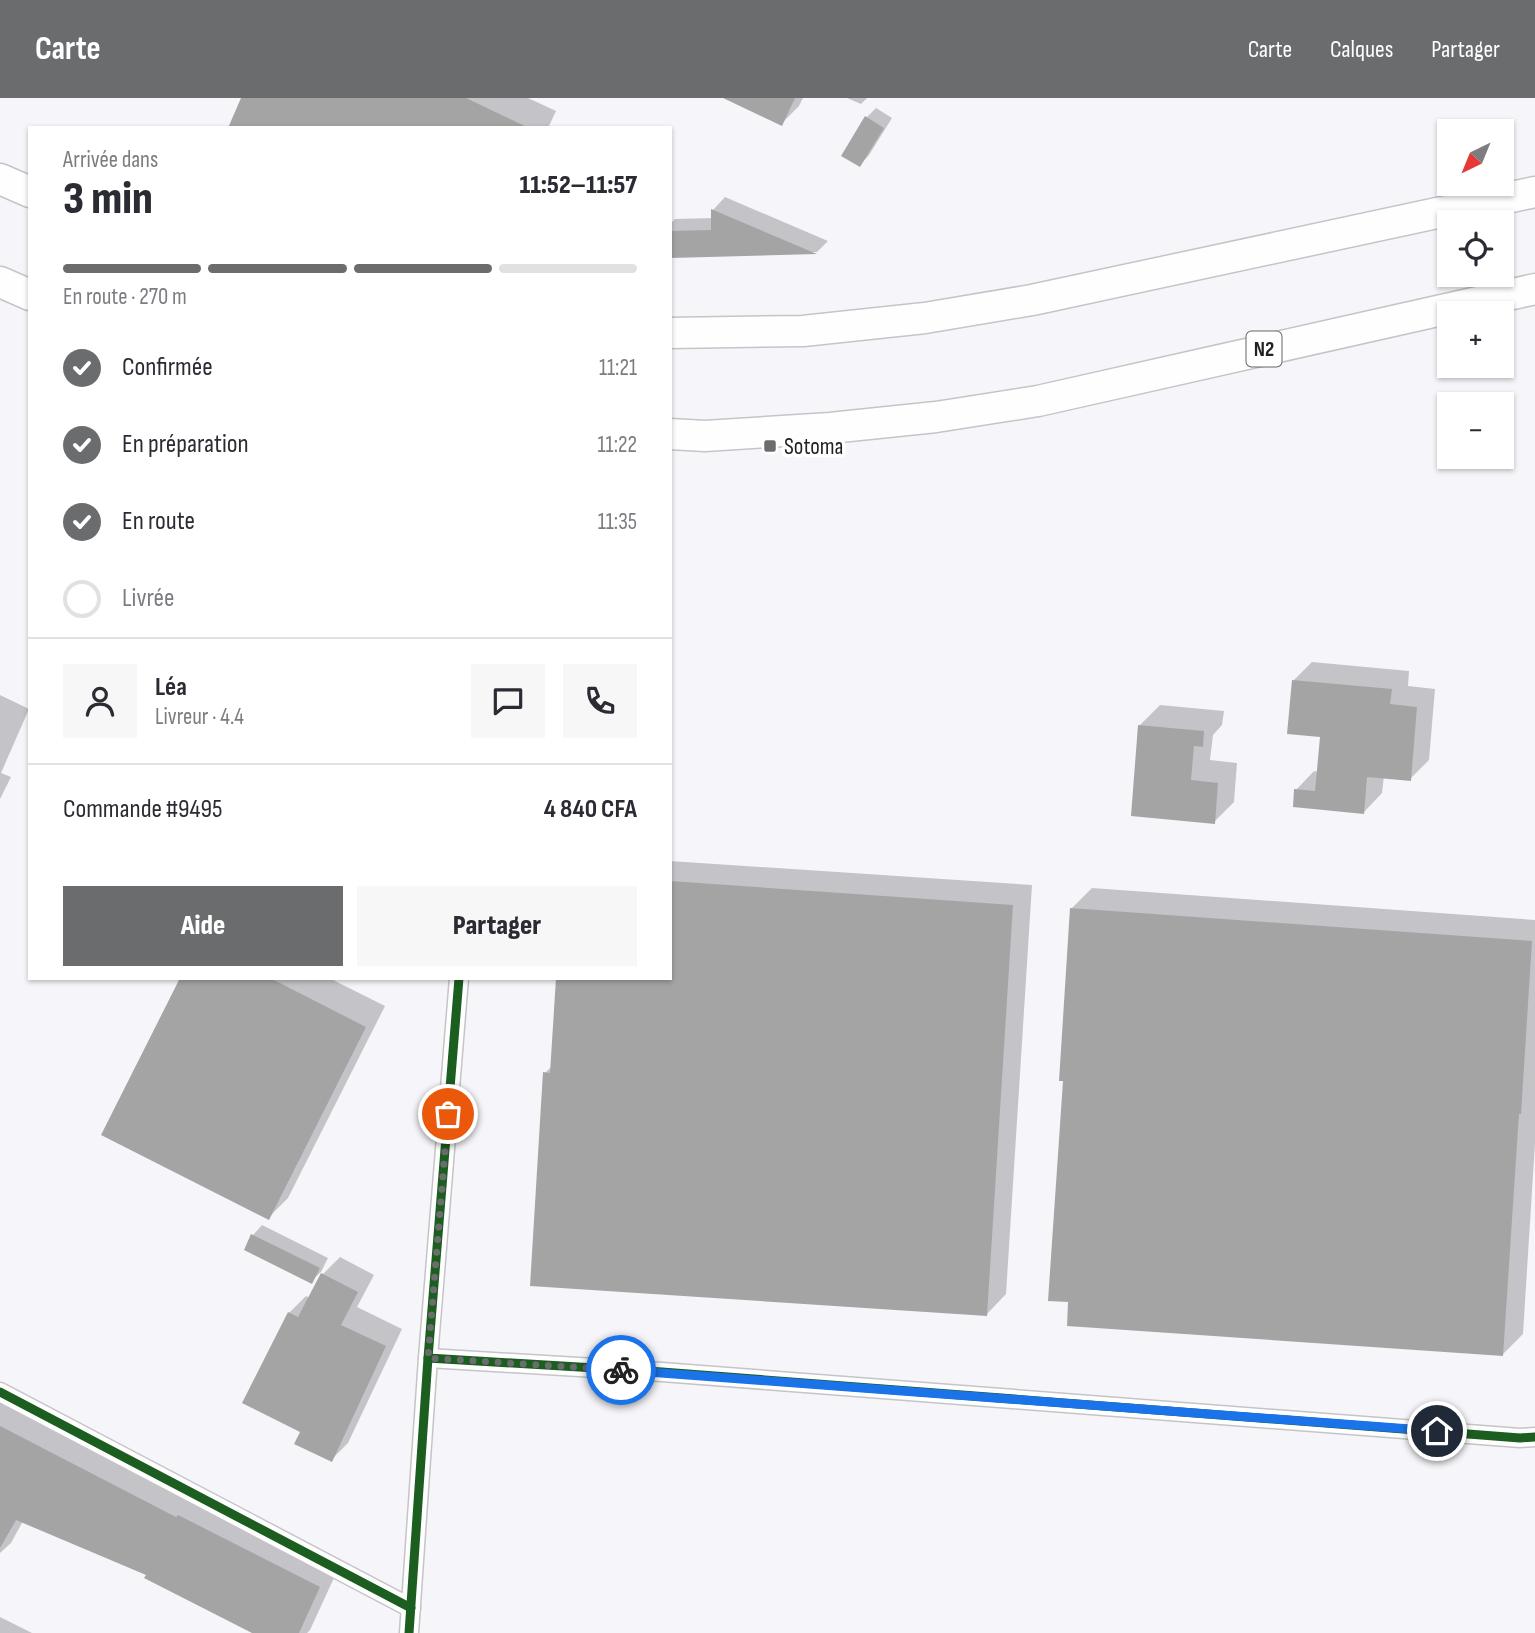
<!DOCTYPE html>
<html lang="fr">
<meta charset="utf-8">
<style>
:root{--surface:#fff;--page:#f7f7f7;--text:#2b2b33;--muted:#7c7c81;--line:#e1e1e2;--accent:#6b6c6e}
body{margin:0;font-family:"Sofia Sans Condensed",sans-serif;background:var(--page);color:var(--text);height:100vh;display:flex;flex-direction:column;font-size:26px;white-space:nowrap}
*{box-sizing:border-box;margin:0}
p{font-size:23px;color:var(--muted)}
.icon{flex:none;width:38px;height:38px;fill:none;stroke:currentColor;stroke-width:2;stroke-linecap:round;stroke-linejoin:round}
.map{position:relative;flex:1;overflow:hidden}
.drawer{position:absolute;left:28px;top:28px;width:644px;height:854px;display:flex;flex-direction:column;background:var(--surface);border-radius:0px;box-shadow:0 2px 5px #0004}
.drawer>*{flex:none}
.needle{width:46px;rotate:223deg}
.tools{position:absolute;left:1437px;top:21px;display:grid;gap:14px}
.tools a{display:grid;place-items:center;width:77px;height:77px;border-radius:0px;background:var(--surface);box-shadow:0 2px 5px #0004;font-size:35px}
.pin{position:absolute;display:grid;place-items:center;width:60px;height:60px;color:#fff;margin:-30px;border:4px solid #fff;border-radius:50%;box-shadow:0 2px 7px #0007}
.courier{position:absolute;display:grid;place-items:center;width:70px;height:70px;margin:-35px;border:5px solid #1a73e8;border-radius:50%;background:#fff;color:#222;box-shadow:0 2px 9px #0007}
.overview em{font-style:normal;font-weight:800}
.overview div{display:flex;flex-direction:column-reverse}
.overview{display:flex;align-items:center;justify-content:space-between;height:119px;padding:0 35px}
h1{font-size:46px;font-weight:800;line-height:52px}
.bar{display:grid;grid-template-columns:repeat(4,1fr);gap:10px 7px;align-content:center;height:84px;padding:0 35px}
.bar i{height:9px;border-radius:5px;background:var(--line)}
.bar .selected{background:var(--accent)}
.bar p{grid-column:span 4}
.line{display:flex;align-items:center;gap:18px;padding:0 35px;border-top:2px solid var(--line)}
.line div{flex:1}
.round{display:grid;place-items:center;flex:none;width:74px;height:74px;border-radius:0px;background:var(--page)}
ol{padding:0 35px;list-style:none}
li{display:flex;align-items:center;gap:21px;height:77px}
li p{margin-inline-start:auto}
li .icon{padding:7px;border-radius:50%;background:var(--accent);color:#fff;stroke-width:4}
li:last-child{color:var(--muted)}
li i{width:38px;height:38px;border:4px solid var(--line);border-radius:50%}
.button{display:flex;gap:14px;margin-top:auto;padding:14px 35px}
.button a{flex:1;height:80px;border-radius:0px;background:var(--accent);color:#fff;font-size:28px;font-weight:800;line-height:80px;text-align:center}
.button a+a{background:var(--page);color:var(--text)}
header{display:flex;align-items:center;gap:42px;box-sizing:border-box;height:98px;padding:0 35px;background:var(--accent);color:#fff}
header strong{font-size:33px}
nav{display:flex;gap:38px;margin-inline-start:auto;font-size:24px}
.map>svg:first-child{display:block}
.shadow{fill:#0003}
.building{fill:#a5a4a5}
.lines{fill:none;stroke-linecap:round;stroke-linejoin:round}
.minor-casing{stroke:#c5c5c8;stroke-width:21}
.trunk-casing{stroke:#c5c5c8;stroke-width:33}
.minor{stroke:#fefefe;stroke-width:18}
.trunk{stroke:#fefefe;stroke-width:30}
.cycleway-casing{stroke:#fff;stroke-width:13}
.cycleway{stroke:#1b5e20;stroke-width:9}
.done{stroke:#6b6c6e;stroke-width:7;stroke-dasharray:0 12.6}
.route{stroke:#1a73e8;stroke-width:9}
.poi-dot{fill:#6b6c6e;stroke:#fff;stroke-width:2.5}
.labels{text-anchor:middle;stroke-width:7;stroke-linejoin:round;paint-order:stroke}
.shield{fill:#fff;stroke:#636465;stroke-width:2}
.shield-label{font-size:21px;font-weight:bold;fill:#202123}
.poi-label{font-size:23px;fill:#202123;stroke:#fff;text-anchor:start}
</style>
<header>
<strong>Carte</strong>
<nav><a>Carte</a><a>Calques</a><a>Partager</a></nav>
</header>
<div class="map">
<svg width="1535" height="1535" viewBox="0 0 1535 1535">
<rect width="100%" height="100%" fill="#f6f6fa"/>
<g class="shadow">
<polygon points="243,0 528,0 556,13 548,30 230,30"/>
<polygon points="727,0 803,0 799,8 781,26"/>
<polygon points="847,0 867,0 861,6"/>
<polygon points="876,10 892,20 869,57 860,67 866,20"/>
<polygon points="725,99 828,143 817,154 670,158 670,126 675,121 713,120 713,112"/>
<polygon points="1312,564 1409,573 1408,588 1435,591 1429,662 1410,681 1384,678 1382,695 1364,714 1296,692 1314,673 1318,674 1321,637 1293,583"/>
<polygon points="0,597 29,611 1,675 11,679 0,701"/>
<polygon points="1160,607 1224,613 1222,627 1213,637 1210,662 1237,665 1234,704 1214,724 1140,627"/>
<polygon points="670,763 1032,787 1006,1196 986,1217 545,975 552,968 670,880"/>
<polygon points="1092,790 1535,822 1535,1045 1523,1236 1503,1256 1072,810"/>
<polygon points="182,880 329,880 385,908 288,1100 268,1120"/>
<polygon points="262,1127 328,1160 321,1174 311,1183 253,1137"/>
<polygon points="340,1159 374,1177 357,1209 402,1231 348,1345 331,1362 302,1333 289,1215 306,1198 310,1200 323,1176"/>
<polygon points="0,1297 339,1469 310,1532 307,1535 256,1535 148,1476 23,1423 11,1445 0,1455"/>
<polygon points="0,1519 32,1535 0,1535"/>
</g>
<g class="building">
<polygon points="241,0 466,0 529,30 228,30"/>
<polygon points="723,0 795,0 782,28"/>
<polygon points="865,18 884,30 860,69 841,58"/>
<polygon points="711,111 817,156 670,160 670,133 711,132"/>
<polygon points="1292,582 1392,591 1390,606 1417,609 1411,683 1367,679 1364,716 1293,709 1294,691 1315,693 1320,639 1287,636"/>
<polygon points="1138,627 1204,633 1203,649 1194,648 1191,682 1218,685 1215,726 1131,718"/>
<polygon points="670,783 1013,807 987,1218 530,1188 543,974 550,975 556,880 670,880"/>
<polygon points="1070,810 1532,843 1521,1016 1519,1016 1503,1258 1067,1228 1068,1204 1048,1203 1063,983 1059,983"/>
<polygon points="180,880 270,880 366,929 269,1122 101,1037"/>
<polygon points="251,1136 320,1170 312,1186 244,1152"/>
<polygon points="321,1175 358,1194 341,1227 386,1248 332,1364 294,1346 300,1334 242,1305 288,1214 298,1219"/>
<polygon points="0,1328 176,1419 178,1417 320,1489 299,1535 252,1535 144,1480 146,1477 16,1422 0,1450"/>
</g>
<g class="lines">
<defs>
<g id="minor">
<polyline points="428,1260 662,1274 1520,1340 1535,1339"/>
<polyline points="0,1294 411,1510"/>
<polyline points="409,1535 428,1260 459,880"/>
</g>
<g id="trunk">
<polyline points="0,81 30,94"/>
<polyline points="0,184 30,197"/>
<polyline points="670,235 803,233 925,220 1032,202 1535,94"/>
<polyline points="670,336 705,338 830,330 936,319 1038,303 1535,191"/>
</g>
</defs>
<use href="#minor" class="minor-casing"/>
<use href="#trunk" class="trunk-casing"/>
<use href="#minor" class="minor"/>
<use href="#trunk" class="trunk"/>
<defs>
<g id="cycleway">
<polyline points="428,1260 662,1274 1520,1340 1535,1339"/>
<polyline points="0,1294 411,1510"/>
<polyline points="409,1535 428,1260 459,880"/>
</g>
</defs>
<use href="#cycleway" class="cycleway-casing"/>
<use href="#cycleway" class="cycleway"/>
</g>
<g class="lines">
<polyline class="done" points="448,1016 428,1260 621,1272"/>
<polyline class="route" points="621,1272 1437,1333"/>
</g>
<rect class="poi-dot" x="763" y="341" width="14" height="14" rx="3.5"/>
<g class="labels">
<rect class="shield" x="1246.5" y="233.5" width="35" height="35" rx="5"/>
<g class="shield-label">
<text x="1264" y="258">N2</text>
</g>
<g class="poi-label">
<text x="784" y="356">Sotoma</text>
</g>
</g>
</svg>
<div class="tools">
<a><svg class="needle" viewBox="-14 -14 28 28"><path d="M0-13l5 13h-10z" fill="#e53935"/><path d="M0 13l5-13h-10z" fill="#7c7c81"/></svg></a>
<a><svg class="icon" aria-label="locate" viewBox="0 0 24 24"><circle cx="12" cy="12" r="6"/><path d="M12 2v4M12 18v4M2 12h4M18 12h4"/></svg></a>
<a>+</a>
<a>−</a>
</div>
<div class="pin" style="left:448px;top:1016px;background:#ea580c"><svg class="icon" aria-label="bag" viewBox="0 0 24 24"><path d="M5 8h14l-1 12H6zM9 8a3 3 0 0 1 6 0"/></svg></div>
<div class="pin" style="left:1437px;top:1333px;background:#1f2937"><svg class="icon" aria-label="home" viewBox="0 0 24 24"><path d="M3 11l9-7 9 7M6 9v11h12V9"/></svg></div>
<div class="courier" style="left:621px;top:1272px"><svg class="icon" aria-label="bike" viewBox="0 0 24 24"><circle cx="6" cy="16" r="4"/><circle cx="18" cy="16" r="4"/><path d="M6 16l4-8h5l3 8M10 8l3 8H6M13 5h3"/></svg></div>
<section class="drawer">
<div class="overview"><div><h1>3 min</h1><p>Arrivée dans</p></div><em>11:52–11:57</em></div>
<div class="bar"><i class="selected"></i><i class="selected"></i><i class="selected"></i><i></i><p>En route · 270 m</p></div>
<ol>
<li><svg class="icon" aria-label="check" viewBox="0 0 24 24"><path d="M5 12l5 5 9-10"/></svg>Confirmée<p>11:21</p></li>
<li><svg class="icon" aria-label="check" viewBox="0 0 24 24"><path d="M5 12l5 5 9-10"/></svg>En préparation<p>11:22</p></li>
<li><svg class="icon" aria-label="check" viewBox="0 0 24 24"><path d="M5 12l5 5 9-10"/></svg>En route<p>11:35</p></li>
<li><i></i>Livrée</li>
</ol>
<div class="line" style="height:126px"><a class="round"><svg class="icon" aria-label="person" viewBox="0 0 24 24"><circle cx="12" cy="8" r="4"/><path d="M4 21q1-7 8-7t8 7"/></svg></a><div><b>Léa</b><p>Livreur · 4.4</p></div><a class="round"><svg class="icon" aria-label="chat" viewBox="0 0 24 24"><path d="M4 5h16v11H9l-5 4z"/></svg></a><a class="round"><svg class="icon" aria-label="phone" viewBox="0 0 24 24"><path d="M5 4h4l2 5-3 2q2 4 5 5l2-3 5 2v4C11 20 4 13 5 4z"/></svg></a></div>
<div class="line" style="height:91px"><div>Commande #9495</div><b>4 840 CFA</b></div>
<div class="button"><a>Aide</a><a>Partager</a></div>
</section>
</div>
